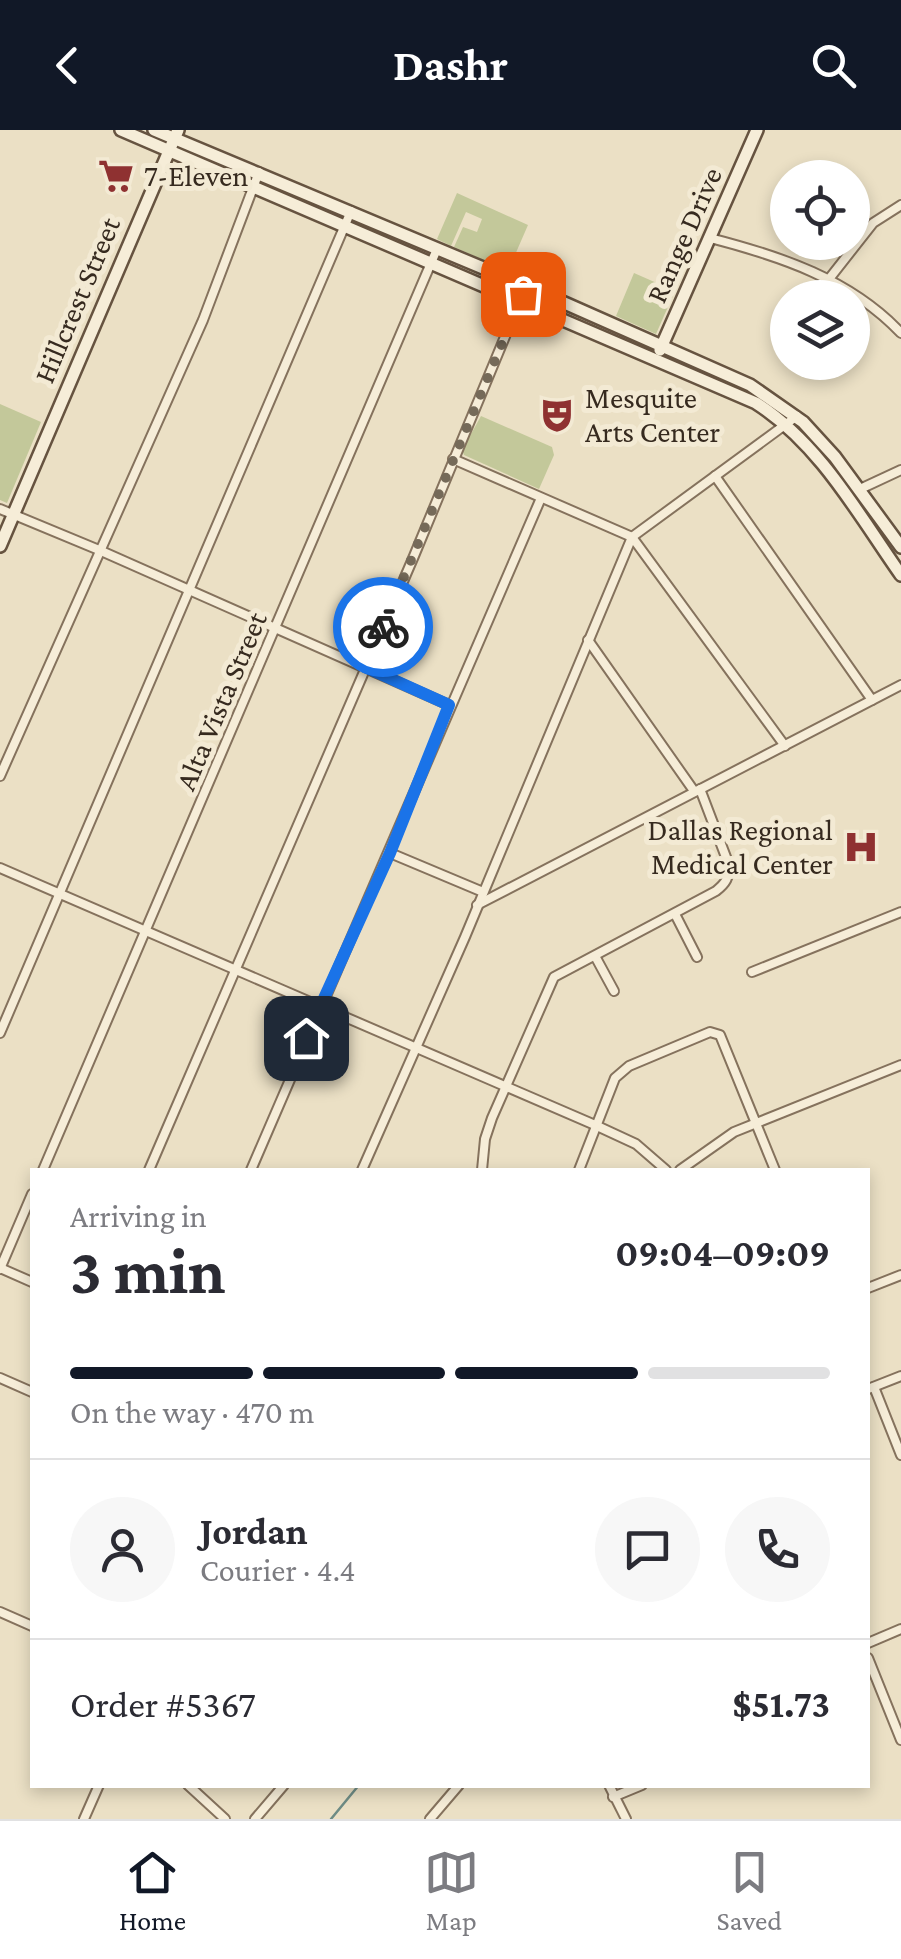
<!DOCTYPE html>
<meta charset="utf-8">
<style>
:root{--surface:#fff;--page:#f7f7f7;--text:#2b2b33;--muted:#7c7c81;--line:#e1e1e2;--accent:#111827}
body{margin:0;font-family:"Crimson Pro",serif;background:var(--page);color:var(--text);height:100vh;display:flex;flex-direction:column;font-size:38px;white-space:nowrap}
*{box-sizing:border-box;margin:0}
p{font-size:32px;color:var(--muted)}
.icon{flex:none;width:55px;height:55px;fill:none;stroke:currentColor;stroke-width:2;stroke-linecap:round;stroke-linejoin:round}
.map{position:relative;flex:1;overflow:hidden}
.sheet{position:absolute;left:30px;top:1038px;width:840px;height:620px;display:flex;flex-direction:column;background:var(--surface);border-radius:0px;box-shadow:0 5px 15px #0003}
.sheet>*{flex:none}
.fabs{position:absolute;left:770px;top:30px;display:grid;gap:20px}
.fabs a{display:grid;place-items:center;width:100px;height:100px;border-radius:50%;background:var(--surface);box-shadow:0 5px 15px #0003;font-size:50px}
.pin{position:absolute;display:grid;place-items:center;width:85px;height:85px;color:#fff;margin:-42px;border-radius:20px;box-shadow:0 5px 15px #0006}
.courier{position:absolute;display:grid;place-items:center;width:100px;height:100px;margin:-50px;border:8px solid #1a73e8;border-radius:50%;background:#fff;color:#222;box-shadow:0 2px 12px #0007}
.head em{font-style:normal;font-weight:700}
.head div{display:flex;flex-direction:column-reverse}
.head{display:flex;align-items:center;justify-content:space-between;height:170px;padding:0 40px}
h1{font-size:65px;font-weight:700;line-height:75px}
.bar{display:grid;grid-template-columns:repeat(4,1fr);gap:15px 10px;align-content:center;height:120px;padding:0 40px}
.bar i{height:12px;border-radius:8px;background:var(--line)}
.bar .active{background:var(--accent)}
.bar p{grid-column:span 4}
.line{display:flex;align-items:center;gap:25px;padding:0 40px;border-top:2px solid var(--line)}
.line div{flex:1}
.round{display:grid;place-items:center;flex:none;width:105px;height:105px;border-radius:52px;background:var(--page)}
header{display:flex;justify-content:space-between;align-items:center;height:130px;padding:0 40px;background:var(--accent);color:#fff;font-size:45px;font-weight:700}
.menu{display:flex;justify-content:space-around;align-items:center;height:140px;border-top:2px solid var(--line);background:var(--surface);font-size:28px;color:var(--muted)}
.menu a{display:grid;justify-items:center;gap:5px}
.menu .active{color:var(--accent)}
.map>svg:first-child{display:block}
.green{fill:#c3c89a}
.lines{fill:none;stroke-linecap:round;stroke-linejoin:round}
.stream{stroke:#6e8c85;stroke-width:2.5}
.street-casing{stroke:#85725d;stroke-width:12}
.secondary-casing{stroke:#665340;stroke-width:16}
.street{stroke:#f6edd8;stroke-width:8}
.secondary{stroke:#f6edd8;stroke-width:11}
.done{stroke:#756a59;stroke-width:10;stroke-dasharray:0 18}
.route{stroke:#1a73e8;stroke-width:12}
.labels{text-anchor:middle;stroke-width:10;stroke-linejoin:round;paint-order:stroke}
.poi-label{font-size:30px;fill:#362a1f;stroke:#f3ead4;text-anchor:start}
.street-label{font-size:30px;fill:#362a1f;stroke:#f3ead4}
</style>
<header><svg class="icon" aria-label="back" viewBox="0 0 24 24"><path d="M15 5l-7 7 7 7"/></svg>Dashr<svg class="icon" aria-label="search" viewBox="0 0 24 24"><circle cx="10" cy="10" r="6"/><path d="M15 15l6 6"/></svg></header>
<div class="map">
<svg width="901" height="1689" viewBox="0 0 901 1689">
<rect width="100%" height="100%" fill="#ebe0c5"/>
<g class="green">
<polygon points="457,63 528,95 508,141 454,117 463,97 477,102 482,89 466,82 451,116 437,109"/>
<polygon points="634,143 675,161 656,204 616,186"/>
<polygon points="0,274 41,292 7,373 0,370"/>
<polygon points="481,286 552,317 554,325 539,359 464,325 462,320"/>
</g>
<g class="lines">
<polyline class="stream" points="331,1689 359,1655"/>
<defs>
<g id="street">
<path d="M710,108c70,18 140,41 191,95"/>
<polyline points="829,149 873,93 901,75"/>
<polyline points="453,329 632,407 785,616"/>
<polyline points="715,346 872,570"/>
<polyline points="858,360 901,340"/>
<polyline points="0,379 99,420 449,575"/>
<polyline points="588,510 694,661"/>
<polyline points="0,646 203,190 259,42"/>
<polyline points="390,723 483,762"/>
<polyline points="0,738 595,995 636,1014 666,1040"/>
<polyline points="477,775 901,555"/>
<polyline points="675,784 697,827"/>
<polyline points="595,826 614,861"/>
<polyline points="752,842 901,782"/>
<polyline points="0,903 351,81"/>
<polyline points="43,1040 437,119"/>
<polyline points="149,1040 414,426 526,156"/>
<polyline points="251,1040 541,368"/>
<polyline points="362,1040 465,807 632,407 797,286"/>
<path d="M482,1040l3,-31 7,-21 62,-141 162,-86c10,-8 13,-13 13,-26l-29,-76"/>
<polyline points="579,1040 615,948 629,936 710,902 720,905 775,1040"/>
<polyline points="680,1040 734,1002 901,935"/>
<polyline points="0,1138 32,1152"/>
<polyline points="0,1139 32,1064"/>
<polyline points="868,1158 901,1145"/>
<polyline points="0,1248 32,1262"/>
<polyline points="874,1257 901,1325"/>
<polyline points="868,1259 901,1246"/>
<polyline points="0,1482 32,1496"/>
<polyline points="868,1513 901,1499"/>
<polyline points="868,1528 901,1610"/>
<polyline points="188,1655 225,1689"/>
<polyline points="609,1655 626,1689"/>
<polyline points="613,1667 642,1655"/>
<polyline points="84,1689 99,1655"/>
<polyline points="255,1689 284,1655"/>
<polyline points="430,1689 459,1655"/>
</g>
<g id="secondary">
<path d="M121,0l635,273c64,41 102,111 145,172"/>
<polyline points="154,0 526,156 750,255 803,292 835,327 901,417"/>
<polyline points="660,220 757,0"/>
<polyline points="0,416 178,0"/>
</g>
</defs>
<use href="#street" class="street-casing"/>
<use href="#secondary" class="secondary-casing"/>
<use href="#street" class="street"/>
<use href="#secondary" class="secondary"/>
</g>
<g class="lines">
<polyline class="done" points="383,497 523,164"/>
<polyline class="route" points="306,908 390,723 449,575 365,537 383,497"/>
</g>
<defs>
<symbol id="supermarket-bare" viewBox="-9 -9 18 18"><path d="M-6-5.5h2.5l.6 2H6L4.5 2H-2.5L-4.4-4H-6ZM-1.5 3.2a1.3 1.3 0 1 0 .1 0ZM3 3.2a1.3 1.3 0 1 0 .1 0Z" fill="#8f3131" stroke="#f3ead4" stroke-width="2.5" paint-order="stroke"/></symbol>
<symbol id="theatre-bare" viewBox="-9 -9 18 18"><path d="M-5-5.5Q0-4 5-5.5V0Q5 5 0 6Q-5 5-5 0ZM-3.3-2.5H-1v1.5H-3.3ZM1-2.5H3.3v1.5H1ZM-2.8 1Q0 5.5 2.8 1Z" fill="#8f3131" stroke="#f3ead4" stroke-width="2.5" paint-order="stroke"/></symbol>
<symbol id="hospital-bare" viewBox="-9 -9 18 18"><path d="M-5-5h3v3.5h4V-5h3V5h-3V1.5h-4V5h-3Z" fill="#8f3131" stroke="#f3ead4" stroke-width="2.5" paint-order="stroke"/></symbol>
</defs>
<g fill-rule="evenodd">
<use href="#supermarket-bare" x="91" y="21" width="50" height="50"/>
<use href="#theatre-bare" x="532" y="260" width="50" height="50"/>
<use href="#hospital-bare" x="836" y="692" width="50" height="50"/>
</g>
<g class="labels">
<g class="poi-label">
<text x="144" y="56">7-Eleven</text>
<text x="585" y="278">Mesquite<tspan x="585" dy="34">Arts Center</tspan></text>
<text x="833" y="710" text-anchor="end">Dallas Regional<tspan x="833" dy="34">Medical Center</tspan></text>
</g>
<g class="street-label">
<text transform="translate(684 105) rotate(-66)" y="10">Range Drive</text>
<text transform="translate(77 170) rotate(-67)" y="10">Hillcrest Street</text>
<text transform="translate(221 571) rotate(-67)" y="10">Alta Vista Street</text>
</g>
</g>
</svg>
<div class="fabs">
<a><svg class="icon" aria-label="locate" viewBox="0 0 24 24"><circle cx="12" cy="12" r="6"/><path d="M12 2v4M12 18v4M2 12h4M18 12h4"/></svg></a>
<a><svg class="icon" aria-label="layers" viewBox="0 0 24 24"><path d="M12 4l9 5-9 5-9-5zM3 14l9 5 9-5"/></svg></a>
</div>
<div class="pin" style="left:523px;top:164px;background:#ea580c"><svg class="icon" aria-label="bag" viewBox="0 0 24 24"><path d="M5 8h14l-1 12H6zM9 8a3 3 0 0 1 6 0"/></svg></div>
<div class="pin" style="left:306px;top:908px;background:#1f2937"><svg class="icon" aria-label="home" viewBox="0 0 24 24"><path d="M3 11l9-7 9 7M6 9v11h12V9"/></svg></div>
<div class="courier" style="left:383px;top:497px"><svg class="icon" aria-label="bike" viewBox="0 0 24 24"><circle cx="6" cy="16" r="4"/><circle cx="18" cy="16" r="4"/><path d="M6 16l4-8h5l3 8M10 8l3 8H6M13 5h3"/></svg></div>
<section class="sheet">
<div class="head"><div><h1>3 min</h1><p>Arriving in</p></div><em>09:04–09:09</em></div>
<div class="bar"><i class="active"></i><i class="active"></i><i class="active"></i><i></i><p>On the way · 470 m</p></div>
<div class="line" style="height:180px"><a class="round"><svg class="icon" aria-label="person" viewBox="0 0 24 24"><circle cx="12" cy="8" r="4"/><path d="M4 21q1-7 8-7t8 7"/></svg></a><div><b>Jordan</b><p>Courier · 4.4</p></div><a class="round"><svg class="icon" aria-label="chat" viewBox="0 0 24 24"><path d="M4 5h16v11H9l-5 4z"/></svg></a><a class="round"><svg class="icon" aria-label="phone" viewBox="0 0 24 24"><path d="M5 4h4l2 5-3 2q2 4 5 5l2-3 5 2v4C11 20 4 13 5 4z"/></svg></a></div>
<div class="line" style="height:130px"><div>Order #5367</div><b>$51.73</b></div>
</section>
</div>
<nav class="menu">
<a class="active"><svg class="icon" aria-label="home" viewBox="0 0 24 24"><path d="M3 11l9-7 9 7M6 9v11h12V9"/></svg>Home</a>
<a><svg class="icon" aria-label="map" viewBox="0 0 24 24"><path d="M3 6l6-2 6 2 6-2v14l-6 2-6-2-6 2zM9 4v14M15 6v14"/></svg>Map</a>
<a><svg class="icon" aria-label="saved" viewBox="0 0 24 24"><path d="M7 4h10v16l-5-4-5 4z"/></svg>Saved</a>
</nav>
